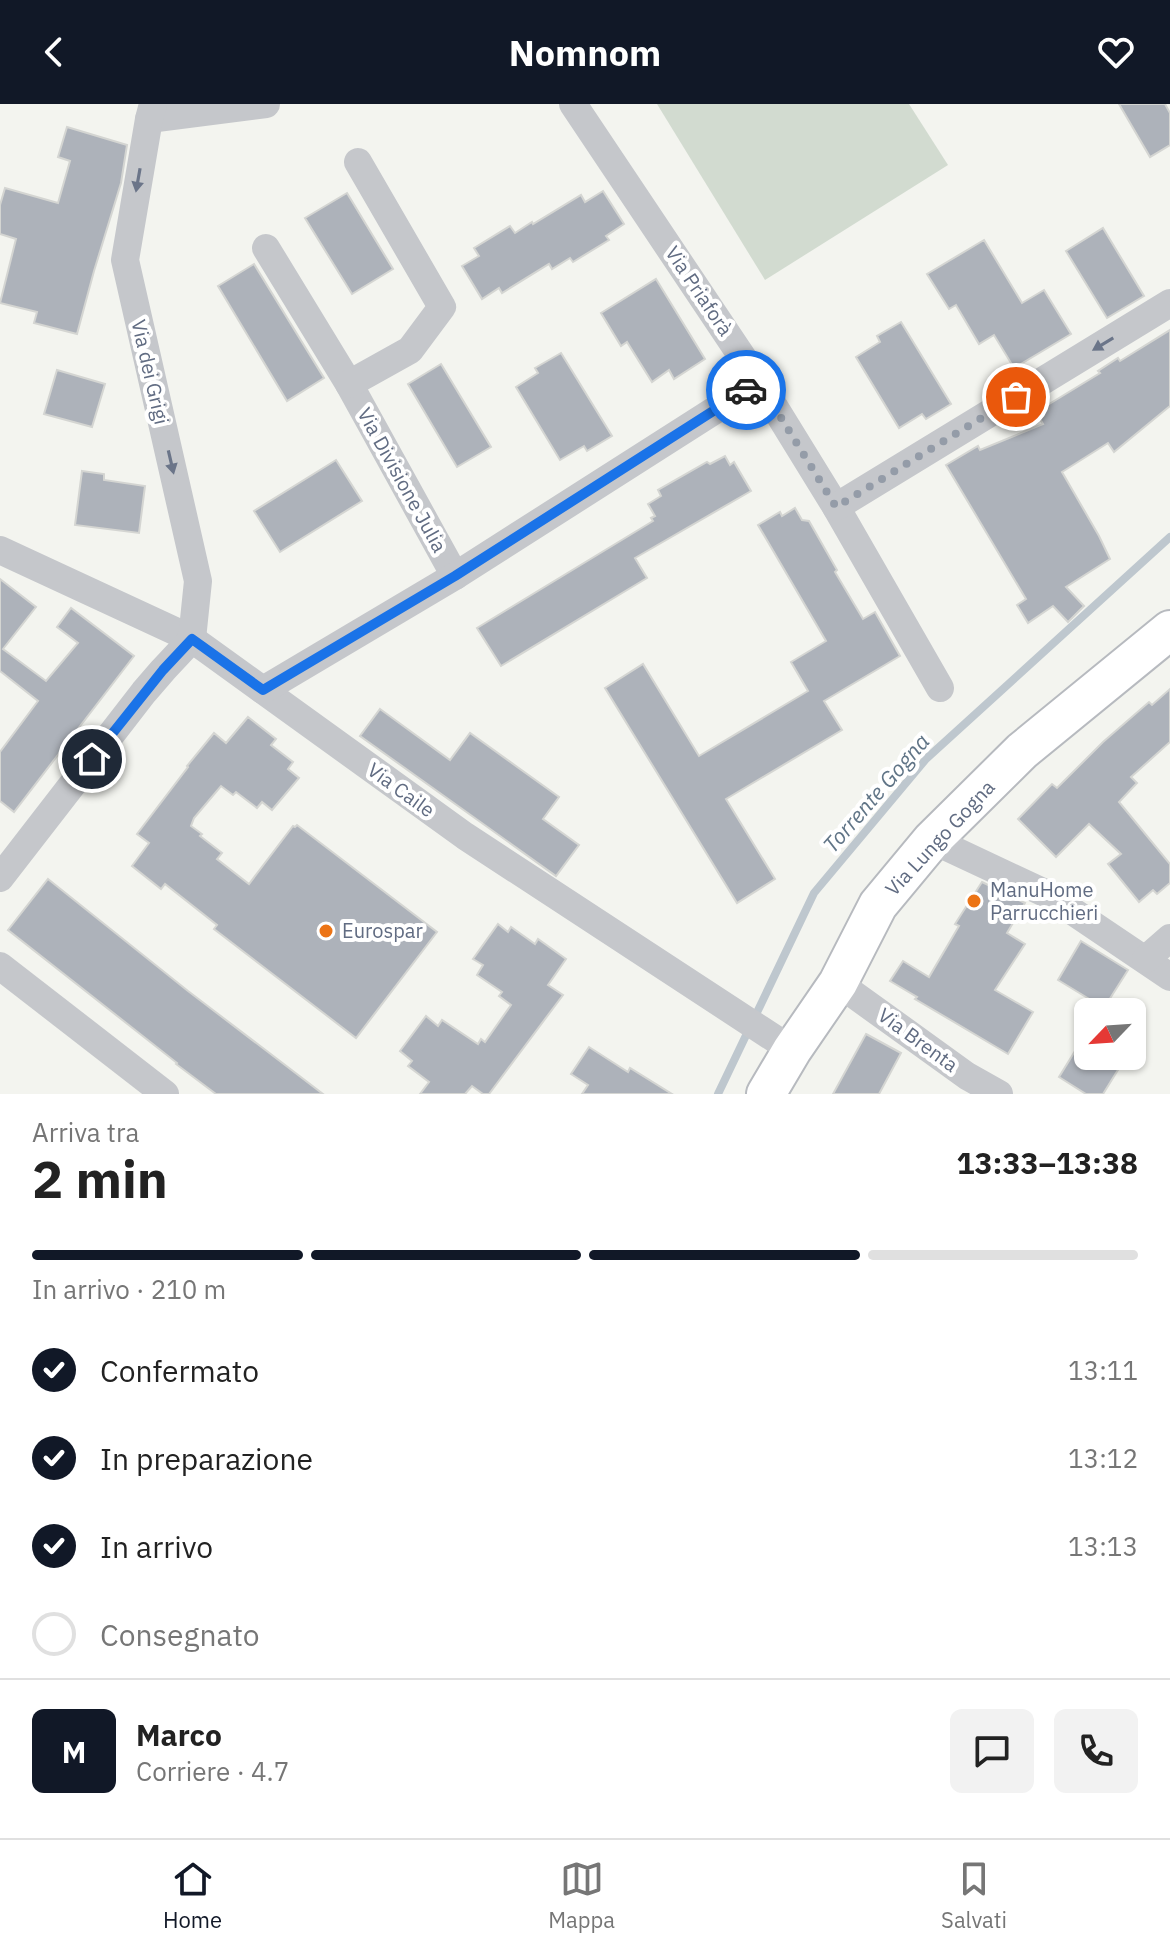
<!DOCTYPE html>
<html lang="it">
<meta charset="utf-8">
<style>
:root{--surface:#fff;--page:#f2f2f2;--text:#222;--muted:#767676;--line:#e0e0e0;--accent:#111827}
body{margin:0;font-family:"IBM Plex Sans",sans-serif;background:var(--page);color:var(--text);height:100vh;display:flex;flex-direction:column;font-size:30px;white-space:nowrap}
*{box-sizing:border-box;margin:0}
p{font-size:26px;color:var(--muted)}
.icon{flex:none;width:44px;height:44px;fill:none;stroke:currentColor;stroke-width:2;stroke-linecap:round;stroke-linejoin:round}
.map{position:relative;height:990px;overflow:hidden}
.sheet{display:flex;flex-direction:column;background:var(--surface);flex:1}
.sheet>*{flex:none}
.needle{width:52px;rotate:245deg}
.tools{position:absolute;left:1074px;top:894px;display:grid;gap:16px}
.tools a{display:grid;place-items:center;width:72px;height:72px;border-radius:12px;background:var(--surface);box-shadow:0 2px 6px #0004;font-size:40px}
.pin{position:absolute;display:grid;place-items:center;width:68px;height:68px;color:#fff;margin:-34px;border:4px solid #fff;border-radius:50%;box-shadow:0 2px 8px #0007}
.courier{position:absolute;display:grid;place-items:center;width:80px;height:80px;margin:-40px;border:6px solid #1a73e8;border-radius:50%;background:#fff;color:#222;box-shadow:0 2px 10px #0007}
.head em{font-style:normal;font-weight:700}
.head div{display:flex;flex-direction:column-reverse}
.head{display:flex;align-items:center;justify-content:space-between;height:136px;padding:0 32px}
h1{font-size:52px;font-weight:700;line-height:60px}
.bar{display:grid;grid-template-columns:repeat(4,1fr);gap:12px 8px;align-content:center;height:96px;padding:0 32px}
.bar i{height:10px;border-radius:6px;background:var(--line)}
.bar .selected{background:var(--accent)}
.bar p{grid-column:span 4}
.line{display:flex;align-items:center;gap:20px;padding:0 32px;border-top:2px solid var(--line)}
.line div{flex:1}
.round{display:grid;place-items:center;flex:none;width:84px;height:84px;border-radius:12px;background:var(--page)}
ol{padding:0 32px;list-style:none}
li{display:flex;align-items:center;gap:24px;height:88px}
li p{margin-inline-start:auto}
li .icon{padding:8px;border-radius:50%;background:var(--accent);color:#fff;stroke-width:4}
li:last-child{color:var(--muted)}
li i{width:44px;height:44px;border:4px solid var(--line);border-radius:50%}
header{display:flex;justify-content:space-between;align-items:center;height:104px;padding:0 32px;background:var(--accent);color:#fff;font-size:36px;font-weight:700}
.menu{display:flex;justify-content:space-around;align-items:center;height:112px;border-top:2px solid var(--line);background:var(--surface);font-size:22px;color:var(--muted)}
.menu a{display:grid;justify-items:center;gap:4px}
.menu .selected{color:var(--accent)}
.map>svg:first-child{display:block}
.green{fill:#d2dbd0}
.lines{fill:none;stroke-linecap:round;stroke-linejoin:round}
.stream{stroke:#bec7ce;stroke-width:8}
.building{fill:#adb2ba;stroke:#d4d5d2;stroke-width:2}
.secondary-casing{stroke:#b7babf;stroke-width:42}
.street{stroke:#c5c7cb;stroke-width:28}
.secondary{stroke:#fff;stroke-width:38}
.oneway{fill:#6b7589}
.done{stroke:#949ca8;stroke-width:8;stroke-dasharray:0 14.4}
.route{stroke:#1a73e8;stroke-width:10}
.poi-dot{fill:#ec7416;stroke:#fff;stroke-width:3}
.labels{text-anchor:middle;stroke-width:8;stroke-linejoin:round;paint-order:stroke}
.street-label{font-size:20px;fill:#616c82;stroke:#fff}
.poi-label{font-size:20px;fill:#616c82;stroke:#fff;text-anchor:start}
.water-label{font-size:22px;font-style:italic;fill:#617587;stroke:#fff}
</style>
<header><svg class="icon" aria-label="back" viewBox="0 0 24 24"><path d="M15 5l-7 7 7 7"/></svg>Nomnom<svg class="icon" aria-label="heart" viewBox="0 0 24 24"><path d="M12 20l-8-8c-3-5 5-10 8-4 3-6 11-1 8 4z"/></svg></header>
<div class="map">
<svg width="1170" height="990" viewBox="0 0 1170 990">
<rect width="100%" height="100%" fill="#f3f4ef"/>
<polygon class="green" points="657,0 909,0 948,61 765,176"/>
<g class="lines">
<polyline class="stream" points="718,990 814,789 926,655 1170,433"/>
</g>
<g class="building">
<polygon points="1119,0 1165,0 1170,9 1170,41 1150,53"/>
<polygon points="67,23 127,41 121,79 94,167 77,230 34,219 37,208 0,199 16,135 0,130 0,101 5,84 58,99 70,57 58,53"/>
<polygon points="603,87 624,120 606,132 609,136 573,158 570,154 552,165 549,160 502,189 499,184 482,195 462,162 479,152 474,144 510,122 515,129 532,118 533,120 581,91 585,98"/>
<polygon points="347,89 393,165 352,190 305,114"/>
<polygon points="1103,124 1144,192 1107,214 1066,147"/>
<polygon points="984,136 1022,199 1044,186 1071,230 1014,264 994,231 979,240 956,201 949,205 927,170"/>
<polygon points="254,160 324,274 287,297 218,182"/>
<polygon points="656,175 705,255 674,275 669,266 652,278 627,238 621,242 601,209"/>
<polygon points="901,218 951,300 926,315 922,310 899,324 856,253 880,238 877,232"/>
<polygon points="1170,226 1170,302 1114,348 1108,339 1062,368 1099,432 1110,455 1066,483 1084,502 1068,518 1053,502 1028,519 1017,501 1026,495 946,361 978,342 980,346 1043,320 1036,308 1100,269 1098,267 1118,254 1120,257"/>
<polygon points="561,249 612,332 587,347 584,342 560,356 516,283 538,269 535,264"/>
<polygon points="441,260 491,343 457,363 408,280"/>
<polygon points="57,266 105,280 92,323 44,310"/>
<polygon points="725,352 730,361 734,358 751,387 635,454 647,474 501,562 477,524 653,417 651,414 655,412 648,400 661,392 658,386 707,358 710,360"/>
<polygon points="336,356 362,397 280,448 254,407"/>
<polygon points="82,367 104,370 104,376 145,382 139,429 75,421"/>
<polygon points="795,404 802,416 809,417 837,466 835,468 863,515 875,508 900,552 824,597 842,626 726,695 775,775 737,799 605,584 643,560 699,652 808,587 791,558 826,537 758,421 780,408 782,412"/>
<polygon points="0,475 36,503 3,545 46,577 78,539 57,523 71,504 134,552 14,708 0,697 0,648 38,597 0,567"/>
<polygon points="1170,585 1170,638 1131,673 1137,679 1119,698 1170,760 1170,779 1157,790 1153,786 1139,798 1108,760 1121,750 1089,720 1056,753 1018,715 1052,680 1057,684 1103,638 1149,598 1152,601"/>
<polygon points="380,605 450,656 470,629 559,693 543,715 579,741 556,772 360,632"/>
<polygon points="248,613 276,635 271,641 293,658 288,665 299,674 272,706 262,698 257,704 236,688 233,691 221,682 194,714 191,722 202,730 200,732 222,749 217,755 249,780 293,722 295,723 297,721 437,828 356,934 214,825 217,821 165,780 161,785 132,762 149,739 137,730 188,663 187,662 214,629 226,639"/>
<polygon points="48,775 188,887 323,990 216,990 176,960 177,959 8,826"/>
<polygon points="982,778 1025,799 1007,829 1025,840 995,886 1033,908 1008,950 915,895 917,893 890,877 903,857 929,873 959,822 955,820"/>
<polygon points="498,820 508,828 511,823 535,840 538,835 566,855 548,881 563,891 489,990 483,990 472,982 465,990 420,990 429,978 408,962 412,957 400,947 426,912 438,922 442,916 478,940 481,935 485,938 511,901 499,892 502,888 477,871 483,861 473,855"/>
<polygon points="1081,837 1128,866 1104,904 1058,876"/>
<polygon points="1088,926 1088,952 1107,952 1121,961 1103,990 1086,990 1059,973"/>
<polygon points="866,930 901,949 879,990 833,990"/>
<polygon points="589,943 628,968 630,964 672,990 582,990 588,981 571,970"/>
</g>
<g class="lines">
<defs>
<polyline id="secondary" points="766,990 792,946 838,879 878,801 932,736 1022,647 1170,526"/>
</defs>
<use href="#secondary" class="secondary-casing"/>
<g class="street">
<polyline points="573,0 759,278 836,403 940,584"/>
<polyline points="149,15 266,0"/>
<polyline points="266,144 349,280 455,472"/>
<polyline points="349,280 410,246 442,203 358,58"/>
<polyline points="836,403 1170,199"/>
<polyline points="0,446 192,535 465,732 792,946"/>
<polyline points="263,586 455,472 759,278"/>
<polyline points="932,736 1047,790 1170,873"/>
<polyline points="0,774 144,588 163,566 192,535 198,477 125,156 149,15 153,0"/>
<polyline points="1146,855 1170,834"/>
<polyline points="0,862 165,990"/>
<polyline points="838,879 967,972 999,990"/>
</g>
<use href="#secondary" class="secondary"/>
</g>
<defs><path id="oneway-solid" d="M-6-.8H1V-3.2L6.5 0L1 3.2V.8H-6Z" transform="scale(2)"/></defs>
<g class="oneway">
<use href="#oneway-solid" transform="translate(138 76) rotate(100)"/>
<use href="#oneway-solid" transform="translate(1103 240) rotate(149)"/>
<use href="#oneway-solid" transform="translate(171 358) rotate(77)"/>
</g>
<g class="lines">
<polyline class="done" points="746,286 759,278 836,403 1016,293"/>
<polyline class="route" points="92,655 163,566 192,535 263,586 455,472 746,286"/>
</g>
<g class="poi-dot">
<circle cx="974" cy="797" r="8"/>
<circle cx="326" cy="827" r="8"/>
</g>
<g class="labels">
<g class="street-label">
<text transform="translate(699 187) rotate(56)" y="7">Via Priaforà</text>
<text transform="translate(150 268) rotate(77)" y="7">Via dei Grigi</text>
<text transform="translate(402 376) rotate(61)" y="7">Via Divisione Julia</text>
<text transform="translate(401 686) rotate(36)" y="7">Via Caile</text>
<text transform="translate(940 734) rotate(-47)" y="7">Via Lungo Gogna</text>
<text transform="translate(918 936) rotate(36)" y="7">Via Brenta</text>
</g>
<g class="poi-label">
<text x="990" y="793">ManuHome<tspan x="990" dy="23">Parrucchieri</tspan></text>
<text x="342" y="834">Eurospar</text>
</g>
<g class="water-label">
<text transform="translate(876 689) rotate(-49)" y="8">Torrente Gogna</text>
</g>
</g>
</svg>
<div class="tools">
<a><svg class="needle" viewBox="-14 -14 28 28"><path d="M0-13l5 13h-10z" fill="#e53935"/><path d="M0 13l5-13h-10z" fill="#767676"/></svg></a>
</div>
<div class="pin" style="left:1016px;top:293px;background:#ea580c"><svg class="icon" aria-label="bag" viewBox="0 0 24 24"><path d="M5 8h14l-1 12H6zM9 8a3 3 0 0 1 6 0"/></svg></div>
<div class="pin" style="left:92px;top:655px;background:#1f2937"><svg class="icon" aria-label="home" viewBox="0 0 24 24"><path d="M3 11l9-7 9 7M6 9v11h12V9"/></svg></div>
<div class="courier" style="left:746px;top:286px"><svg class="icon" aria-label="car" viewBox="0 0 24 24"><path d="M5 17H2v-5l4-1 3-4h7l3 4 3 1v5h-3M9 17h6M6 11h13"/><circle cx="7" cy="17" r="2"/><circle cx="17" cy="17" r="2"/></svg></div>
</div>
<section class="sheet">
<div class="head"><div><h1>2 min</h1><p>Arriva tra</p></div><em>13:33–13:38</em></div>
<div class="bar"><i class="selected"></i><i class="selected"></i><i class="selected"></i><i></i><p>In arrivo · 210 m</p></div>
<ol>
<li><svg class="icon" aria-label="check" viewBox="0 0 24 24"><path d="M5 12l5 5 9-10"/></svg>Confermato<p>13:11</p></li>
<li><svg class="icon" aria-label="check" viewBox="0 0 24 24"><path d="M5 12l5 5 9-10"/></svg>In preparazione<p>13:12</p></li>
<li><svg class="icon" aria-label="check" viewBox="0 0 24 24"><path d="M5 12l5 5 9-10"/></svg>In arrivo<p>13:13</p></li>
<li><i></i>Consegnato</li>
</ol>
<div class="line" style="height:144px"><b class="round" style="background:var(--accent);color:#fff">M</b><div><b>Marco</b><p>Corriere · 4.7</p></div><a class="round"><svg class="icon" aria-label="chat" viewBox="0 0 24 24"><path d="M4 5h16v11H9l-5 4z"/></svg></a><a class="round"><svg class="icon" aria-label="phone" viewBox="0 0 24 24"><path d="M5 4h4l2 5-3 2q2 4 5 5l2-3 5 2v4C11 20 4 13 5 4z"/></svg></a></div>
</section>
<nav class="menu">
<a class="selected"><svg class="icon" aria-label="home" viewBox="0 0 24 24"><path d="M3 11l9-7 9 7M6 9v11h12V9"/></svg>Home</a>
<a><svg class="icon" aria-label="map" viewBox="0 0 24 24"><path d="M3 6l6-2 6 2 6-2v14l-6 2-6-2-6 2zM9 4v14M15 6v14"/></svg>Mappa</a>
<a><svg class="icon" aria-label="saved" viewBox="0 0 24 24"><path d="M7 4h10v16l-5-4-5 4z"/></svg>Salvati</a>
</nav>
